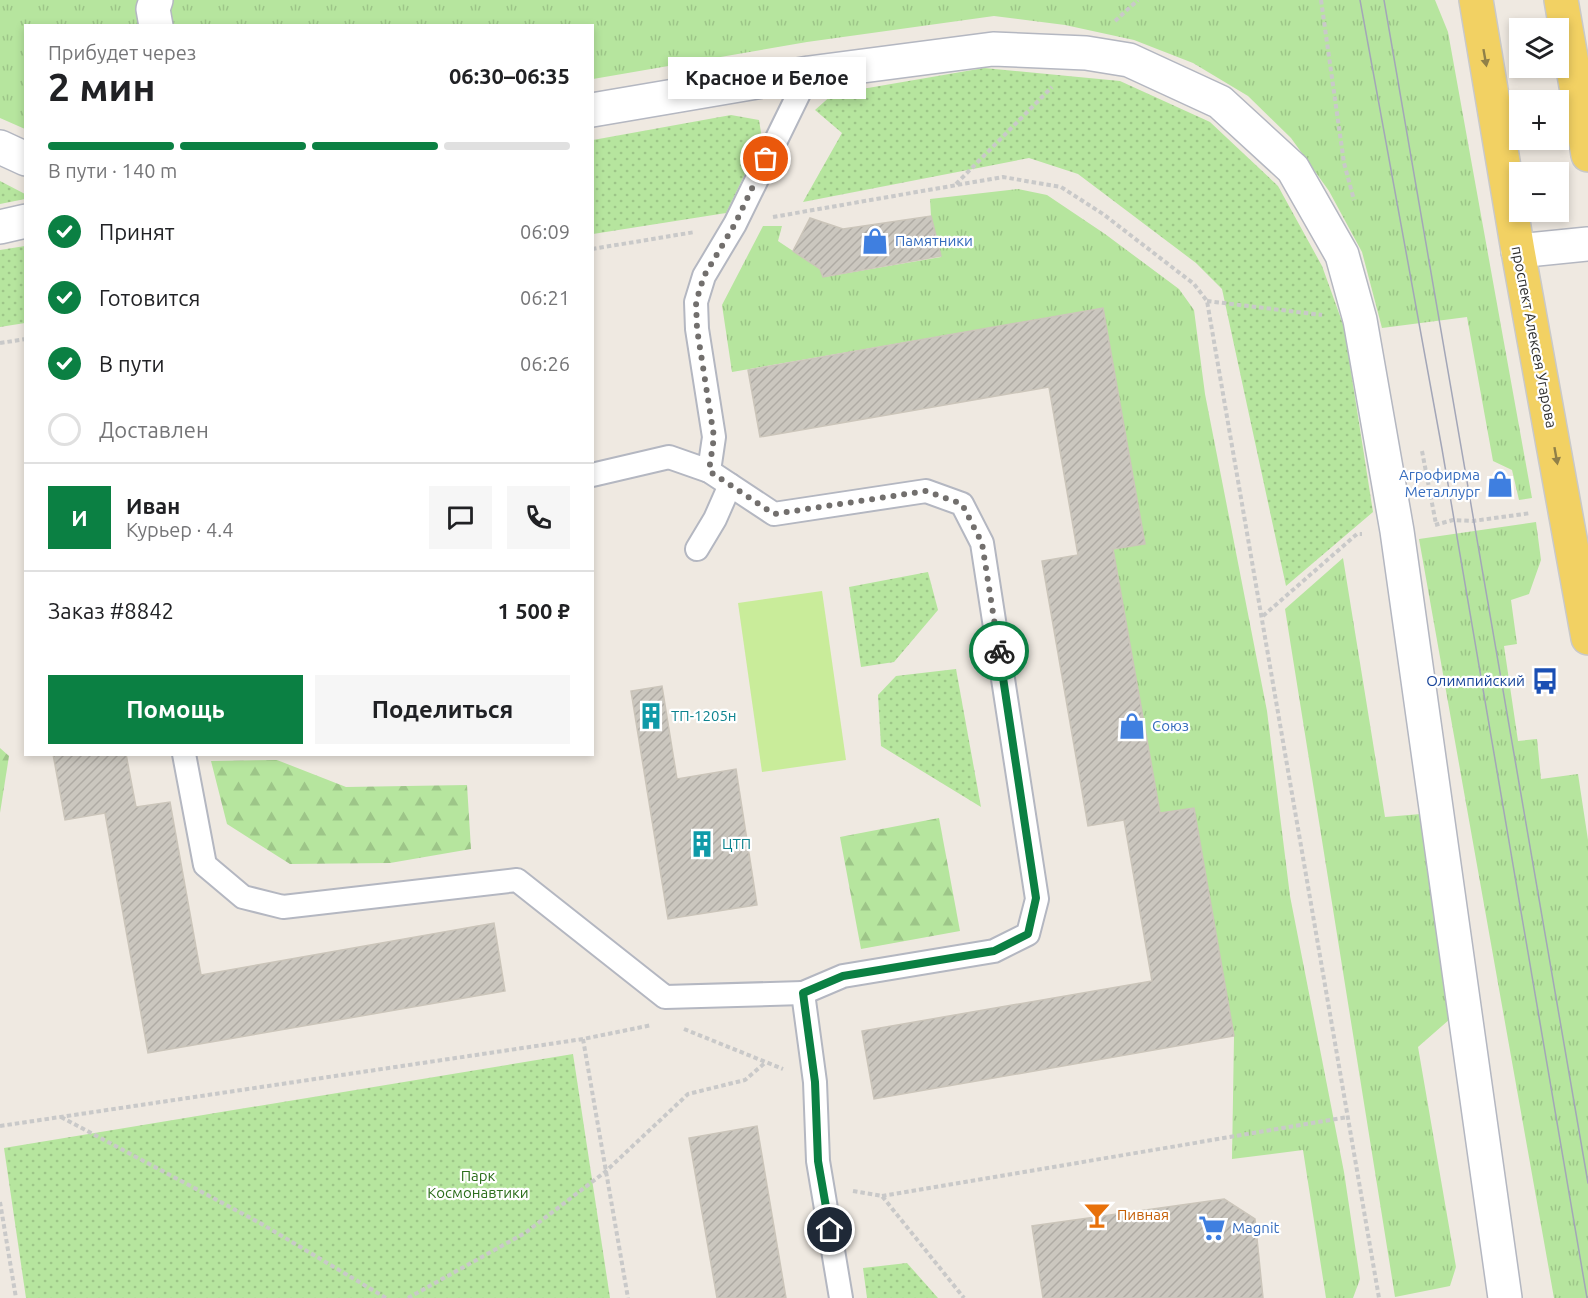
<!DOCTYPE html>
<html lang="ru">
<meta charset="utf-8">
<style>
:root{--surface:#fff;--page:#f6f6f6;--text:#202124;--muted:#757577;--line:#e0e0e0;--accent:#0b8043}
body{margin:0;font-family:Ubuntu,sans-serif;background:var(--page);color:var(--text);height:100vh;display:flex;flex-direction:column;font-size:22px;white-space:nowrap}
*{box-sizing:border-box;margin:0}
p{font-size:20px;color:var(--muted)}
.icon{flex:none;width:33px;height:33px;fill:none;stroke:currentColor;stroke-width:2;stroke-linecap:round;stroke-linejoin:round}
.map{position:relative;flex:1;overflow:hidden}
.side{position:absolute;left:24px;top:24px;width:570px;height:732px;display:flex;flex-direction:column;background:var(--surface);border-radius:0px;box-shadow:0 3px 9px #0003}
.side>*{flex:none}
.tools{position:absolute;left:1509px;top:18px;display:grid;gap:12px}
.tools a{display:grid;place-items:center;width:60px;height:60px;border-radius:0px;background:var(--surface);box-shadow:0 3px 9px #0003;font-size:30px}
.pin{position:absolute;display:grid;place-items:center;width:51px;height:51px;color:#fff;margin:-26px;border:3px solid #fff;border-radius:50%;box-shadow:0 2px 6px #0007}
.courier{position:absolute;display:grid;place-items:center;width:60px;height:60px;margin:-30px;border:4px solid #0b8043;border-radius:50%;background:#fff;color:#222;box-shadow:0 2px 8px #0007}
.bubble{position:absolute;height:42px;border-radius:0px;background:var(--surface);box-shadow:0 3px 9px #0003;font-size:20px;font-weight:700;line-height:42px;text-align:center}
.headline em{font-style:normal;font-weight:700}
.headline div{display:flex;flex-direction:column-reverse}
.headline{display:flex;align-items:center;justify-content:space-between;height:102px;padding:0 24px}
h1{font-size:39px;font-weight:700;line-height:45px}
.bar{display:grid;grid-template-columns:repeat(4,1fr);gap:9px 6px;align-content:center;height:72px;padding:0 24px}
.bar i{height:8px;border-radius:4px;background:var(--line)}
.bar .active{background:var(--accent)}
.bar p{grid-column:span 4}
.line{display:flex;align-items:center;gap:15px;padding:0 24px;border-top:2px solid var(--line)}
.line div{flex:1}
.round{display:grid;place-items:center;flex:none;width:63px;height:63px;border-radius:0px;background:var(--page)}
ol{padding:0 24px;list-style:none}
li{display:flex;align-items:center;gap:18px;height:66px}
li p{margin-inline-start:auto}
li .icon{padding:6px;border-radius:50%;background:var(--accent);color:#fff;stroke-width:4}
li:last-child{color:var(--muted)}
li i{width:33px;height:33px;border:3px solid var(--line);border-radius:50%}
.button{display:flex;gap:12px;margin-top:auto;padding:12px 24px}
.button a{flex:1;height:69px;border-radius:0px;background:var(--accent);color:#fff;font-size:24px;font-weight:700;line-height:69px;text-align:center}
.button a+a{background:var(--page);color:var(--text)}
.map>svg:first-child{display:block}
.grass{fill:url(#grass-tufts)}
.forest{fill:url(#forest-firs)}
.park{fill:url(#park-dots)}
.pitch{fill:#c9ec9a}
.building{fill:url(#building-hatch);stroke:#cbc5ba;stroke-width:1.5}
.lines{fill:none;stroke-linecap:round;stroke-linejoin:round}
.service-casing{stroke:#b4b7c1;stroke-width:26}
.minor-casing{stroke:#b4b7c1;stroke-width:36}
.secondary-casing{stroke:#b4b7c1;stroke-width:36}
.primary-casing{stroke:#c9c9c9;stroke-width:36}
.path{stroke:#c9c9c9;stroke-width:4;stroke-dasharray:4.5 3;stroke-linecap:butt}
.service{stroke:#fff;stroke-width:22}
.minor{stroke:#fff;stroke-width:33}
.secondary{stroke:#fff;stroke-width:33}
.primary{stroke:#f2d163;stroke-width:33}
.tram{stroke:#a3a6b8;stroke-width:1.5}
.oneway{fill:#908048}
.done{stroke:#726f6d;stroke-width:6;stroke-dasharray:0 10.8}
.route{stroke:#0b8043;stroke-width:8}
.labels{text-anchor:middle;stroke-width:4.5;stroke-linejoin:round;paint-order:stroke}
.shop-label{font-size:15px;fill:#366cbe;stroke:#fff;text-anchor:start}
.street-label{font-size:15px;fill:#2e2e2e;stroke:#fff}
.transit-label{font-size:15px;fill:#164399;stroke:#fff;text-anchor:end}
.culture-label{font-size:15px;fill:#0d838f;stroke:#fff;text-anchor:start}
.park-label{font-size:15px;fill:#2c6e1b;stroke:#fff}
.food-label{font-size:15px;fill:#c56008;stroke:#fff;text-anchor:start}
</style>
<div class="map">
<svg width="1588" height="1298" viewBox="0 0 1588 1298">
<defs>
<pattern id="grass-tufts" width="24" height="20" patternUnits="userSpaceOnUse" patternTransform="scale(1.5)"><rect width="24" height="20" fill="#b6e59e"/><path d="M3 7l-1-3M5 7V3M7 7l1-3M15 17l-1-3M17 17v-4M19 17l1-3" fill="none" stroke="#9dc588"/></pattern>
<pattern id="forest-firs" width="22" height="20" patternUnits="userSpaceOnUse" patternTransform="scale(1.5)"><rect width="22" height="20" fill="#b6e59e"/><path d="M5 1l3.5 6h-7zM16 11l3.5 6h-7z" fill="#9dc588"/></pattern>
<pattern id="park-dots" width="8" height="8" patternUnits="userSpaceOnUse" patternTransform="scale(1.5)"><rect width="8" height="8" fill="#b6e59e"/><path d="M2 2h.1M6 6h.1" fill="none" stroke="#9dc588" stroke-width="1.8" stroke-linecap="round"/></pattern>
<pattern id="building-hatch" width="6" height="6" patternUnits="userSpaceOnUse" patternTransform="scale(1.5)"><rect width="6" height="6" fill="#cbc7bf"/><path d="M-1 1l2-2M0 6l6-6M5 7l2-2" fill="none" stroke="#afaba4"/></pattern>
</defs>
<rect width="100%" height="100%" fill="#efe9e1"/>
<g class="grass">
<polygon points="0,0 143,0 143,25 26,26 25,129 0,118"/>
<polygon points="169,0 1435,0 1448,32 1532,498 1519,500 1512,470 1493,461 1467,317 1382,328 1362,252 1329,191 1291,138 1248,96 1193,63 1134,40 1065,25 994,16 807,42 593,79 592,26 169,26"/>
<polygon points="1018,189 1047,195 1105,234 1179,289 1194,310 1205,394 1267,711 1290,896 1344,1172 1360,1279 1353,1298 1326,1298 1303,1150 1232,1159 1234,1037 1194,808 1160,813 1113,549 1145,543 1103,308 732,372 722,305 763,226 782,226 778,241 820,269 824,277 941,257 931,216 930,199"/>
<polygon points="1536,522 1541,560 1529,594 1511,600 1517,644 1504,646 1518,741 1537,739 1541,779 1578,774 1588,840 1588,1298 1554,1298 1419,539"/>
<polygon points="1343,558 1385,817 1421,814 1458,1012 1418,1047 1456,1267 1450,1286 1395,1297 1285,609"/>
</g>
<g class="forest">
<polygon points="0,748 9,756 0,813"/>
<polygon points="277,760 346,787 467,785 471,849 390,863 290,864 227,824 211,761"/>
<polygon points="939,818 960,931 861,949 840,837"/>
</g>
<g class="park">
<polygon points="984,68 1120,81 1210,122 1278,186 1322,266 1344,327 1373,512 1286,586 1222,289 1196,263 1078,174 1029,158 803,202 842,133 815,110 833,94"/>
<polygon points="731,115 759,120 762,139 726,213 593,234 593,140"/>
<polygon points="0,181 25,194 25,199 0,204"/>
<polygon points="25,246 25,323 0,327 0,250"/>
<polygon points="928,572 938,610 894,662 861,667 849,587"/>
<polygon points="956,669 981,807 881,746 878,695 896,676"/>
<polygon points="573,1054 610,1298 26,1298 4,1148"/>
<polygon points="907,1263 938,1298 867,1298 863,1268"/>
</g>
<polygon class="pitch" points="822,591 846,760 762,772 738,603"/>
<g class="building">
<polygon points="931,216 941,256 823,277 820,269 793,251 810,218 843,229"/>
<polygon points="1103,308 1145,544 1113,549 1160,813 1194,808 1234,1036 874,1099 862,1031 1152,981 1124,820 1088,826 1042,561 1078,555 1049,387 760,437 748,370"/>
<polygon points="662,686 677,779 736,769 757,905 668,919 631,691"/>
<polygon points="53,754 126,754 136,807 170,802 201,975 494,923 505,991 148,1053 105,813 65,820"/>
<polygon points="757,1126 786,1298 717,1298 689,1138"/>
<polygon points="1224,1199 1255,1219 1263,1298 1043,1298 1032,1226"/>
</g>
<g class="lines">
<defs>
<g id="service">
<polyline points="709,471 714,437 697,329 696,302 704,276 735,224 809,73"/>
<polyline points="592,475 669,457 709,471 774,514 926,491 962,504 982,543 1037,899 1028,934 994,951 843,976 803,993 815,1082 818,1161 841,1298"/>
<polyline points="697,549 715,519 730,485"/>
<polyline points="184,754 205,865 243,897 283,907 517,880 665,997 803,993"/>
</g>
<g id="minor">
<polyline points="156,26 153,9 156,0"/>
<polyline points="592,110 809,73 993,49 1086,53 1129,60 1220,102 1293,169 1342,255 1360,320 1397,531 1505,1298"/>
<polyline points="0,147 26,159"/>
<polyline points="0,227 26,221"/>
</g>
<polyline id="secondary" points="1518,251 1588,244"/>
<g id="primary">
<polyline points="1476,0 1518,251 1588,638"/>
<polyline points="1561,0 1588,155"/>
</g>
</defs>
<use href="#service" class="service-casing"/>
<use href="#minor" class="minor-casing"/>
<use href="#secondary" class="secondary-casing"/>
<use href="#primary" class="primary-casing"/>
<g class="path">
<polyline points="1321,0 1344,163 1354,200"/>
<polyline points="1115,21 1138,0"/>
<polyline points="956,184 1052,87"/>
<polyline points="773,217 1003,177 1061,187 1103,214 1194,284 1207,301 1379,1298"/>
<polyline points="592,249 695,232"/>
<polyline points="1207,301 1322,315"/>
<polyline points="0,343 26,339"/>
<polyline points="1422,451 1436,524"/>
<polyline points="1435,525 1453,520 1473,521 1531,513"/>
<polyline points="1263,616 1357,534 1362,534"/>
<polyline points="684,1029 783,1069"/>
<polyline points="583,1039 628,1298"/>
<polyline points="61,1117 260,1223 386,1298"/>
<polyline points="0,1126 583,1039 652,1025"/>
<polyline points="853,1191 882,1196 964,1298"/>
<polyline points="882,1196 1348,1117"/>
<polyline points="0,1202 16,1298"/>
<polyline points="408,1298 525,1233 605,1172 688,1094 745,1080 766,1062"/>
</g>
<use href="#service" class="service"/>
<use href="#minor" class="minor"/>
<use href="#secondary" class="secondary"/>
<use href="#primary" class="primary"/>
<g class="tram">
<polyline points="1360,0 1442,449 1587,1298"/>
<polyline points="1384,0 1588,1183"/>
</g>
</g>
<defs><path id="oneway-solid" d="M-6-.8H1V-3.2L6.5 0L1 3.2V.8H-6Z" transform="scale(1.5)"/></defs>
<g class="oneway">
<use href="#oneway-solid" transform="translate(1485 58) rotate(80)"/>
<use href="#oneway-solid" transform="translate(1556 456) rotate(80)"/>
</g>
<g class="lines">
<polyline class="done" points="766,159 735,224 704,276 696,302 697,329 714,437 709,471 774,514 926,491 962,504 982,543 999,651"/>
<polyline class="route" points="830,1230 818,1161 815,1082 803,993 843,976 994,951 1028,934 1036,898 999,651"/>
</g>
<defs>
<symbol id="shop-bare" viewBox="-9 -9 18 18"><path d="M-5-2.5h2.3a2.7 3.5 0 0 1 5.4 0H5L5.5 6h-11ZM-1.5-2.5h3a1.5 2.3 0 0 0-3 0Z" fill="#3f7fe0" stroke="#fff" stroke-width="2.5" paint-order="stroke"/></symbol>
<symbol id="bus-bare" viewBox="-9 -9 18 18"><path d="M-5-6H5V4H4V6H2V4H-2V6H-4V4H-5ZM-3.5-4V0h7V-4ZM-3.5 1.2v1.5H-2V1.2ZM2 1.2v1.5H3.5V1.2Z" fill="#1a4fb4" stroke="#fff" stroke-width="2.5" paint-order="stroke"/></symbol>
<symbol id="building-bare" viewBox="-9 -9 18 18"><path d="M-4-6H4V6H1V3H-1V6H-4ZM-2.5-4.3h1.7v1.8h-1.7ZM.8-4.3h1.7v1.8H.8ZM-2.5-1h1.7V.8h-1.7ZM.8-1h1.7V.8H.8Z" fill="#0f9aa8" stroke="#fff" stroke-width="2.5" paint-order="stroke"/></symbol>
<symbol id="bar-bare" viewBox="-9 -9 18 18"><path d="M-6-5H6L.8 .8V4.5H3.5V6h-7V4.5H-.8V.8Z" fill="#e8710a" stroke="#fff" stroke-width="2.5" paint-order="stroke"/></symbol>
<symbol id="supermarket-bare" viewBox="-9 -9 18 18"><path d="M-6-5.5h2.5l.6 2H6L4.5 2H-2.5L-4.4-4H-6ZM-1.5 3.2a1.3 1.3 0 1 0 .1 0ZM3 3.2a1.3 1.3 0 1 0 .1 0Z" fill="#3f7fe0" stroke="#fff" stroke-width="2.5" paint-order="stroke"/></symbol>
</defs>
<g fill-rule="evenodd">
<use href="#shop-bare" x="856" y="222" width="38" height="38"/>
<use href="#shop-bare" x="1481" y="465" width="38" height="38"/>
<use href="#bus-bare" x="1526" y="662" width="38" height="38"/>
<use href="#building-bare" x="632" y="697" width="38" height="38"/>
<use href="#shop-bare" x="1113" y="707" width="38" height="38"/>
<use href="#building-bare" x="683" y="825" width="38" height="38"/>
<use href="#bar-bare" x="1078" y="1196" width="38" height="38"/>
<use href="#supermarket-bare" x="1193" y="1209" width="38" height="38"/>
</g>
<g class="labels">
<g class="shop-label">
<text x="895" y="246">Памятники</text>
<text x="1480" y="480" text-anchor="end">Агрофирма<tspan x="1480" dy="17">Металлург</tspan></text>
<text x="1152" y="731">Союз</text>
<text x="1232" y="1233">Magnit</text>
</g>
<g class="street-label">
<text transform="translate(1534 337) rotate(79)" y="5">проспект Алексея Угарова</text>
</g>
<g class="transit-label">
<text x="1525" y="686">Олимпийский</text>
</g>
<g class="culture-label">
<text x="671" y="721">ТП-1205н</text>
<text x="722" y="849">ЦТП</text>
</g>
<g class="park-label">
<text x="478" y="1181">Парк<tspan x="478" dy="17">Космонавтики</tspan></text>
</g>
<g class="food-label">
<text x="1117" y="1220">Пивная</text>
</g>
</g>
</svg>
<div class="tools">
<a><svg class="icon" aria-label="layers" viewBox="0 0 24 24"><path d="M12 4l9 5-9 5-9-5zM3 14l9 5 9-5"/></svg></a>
<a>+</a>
<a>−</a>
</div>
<div class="pin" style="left:766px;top:159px;background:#ea580c"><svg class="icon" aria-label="bag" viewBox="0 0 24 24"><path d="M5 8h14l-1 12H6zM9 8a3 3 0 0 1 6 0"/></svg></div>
<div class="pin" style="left:830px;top:1230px;background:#1f2937"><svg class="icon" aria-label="home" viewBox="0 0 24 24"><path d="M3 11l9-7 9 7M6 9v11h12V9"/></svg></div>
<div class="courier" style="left:999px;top:651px"><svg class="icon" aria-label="bike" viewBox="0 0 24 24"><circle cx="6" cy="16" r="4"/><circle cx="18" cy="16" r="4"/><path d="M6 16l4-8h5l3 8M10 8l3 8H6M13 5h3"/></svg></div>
<div class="bubble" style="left:668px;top:57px;width:198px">Красное и Белое</div>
<section class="side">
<div class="headline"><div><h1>2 мин</h1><p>Прибудет через</p></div><em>06:30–06:35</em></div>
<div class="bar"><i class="active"></i><i class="active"></i><i class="active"></i><i></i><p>В пути · 140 m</p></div>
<ol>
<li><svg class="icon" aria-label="check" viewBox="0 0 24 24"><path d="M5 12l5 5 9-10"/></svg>Принят<p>06:09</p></li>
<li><svg class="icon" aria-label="check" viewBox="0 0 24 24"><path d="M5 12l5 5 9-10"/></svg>Готовится<p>06:21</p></li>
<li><svg class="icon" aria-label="check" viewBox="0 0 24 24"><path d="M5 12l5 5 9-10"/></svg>В пути<p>06:26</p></li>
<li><i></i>Доставлен</li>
</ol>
<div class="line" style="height:108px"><b class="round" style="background:var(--accent);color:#fff">И</b><div><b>Иван</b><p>Курьер · 4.4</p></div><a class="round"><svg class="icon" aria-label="chat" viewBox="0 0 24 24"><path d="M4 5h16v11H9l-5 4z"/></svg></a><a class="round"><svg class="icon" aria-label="phone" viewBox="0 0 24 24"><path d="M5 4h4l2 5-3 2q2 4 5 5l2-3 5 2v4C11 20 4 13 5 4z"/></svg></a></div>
<div class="line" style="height:78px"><div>Заказ #8842</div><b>1 500 ₽</b></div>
<div class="button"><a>Помощь</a><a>Поделиться</a></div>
</section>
</div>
